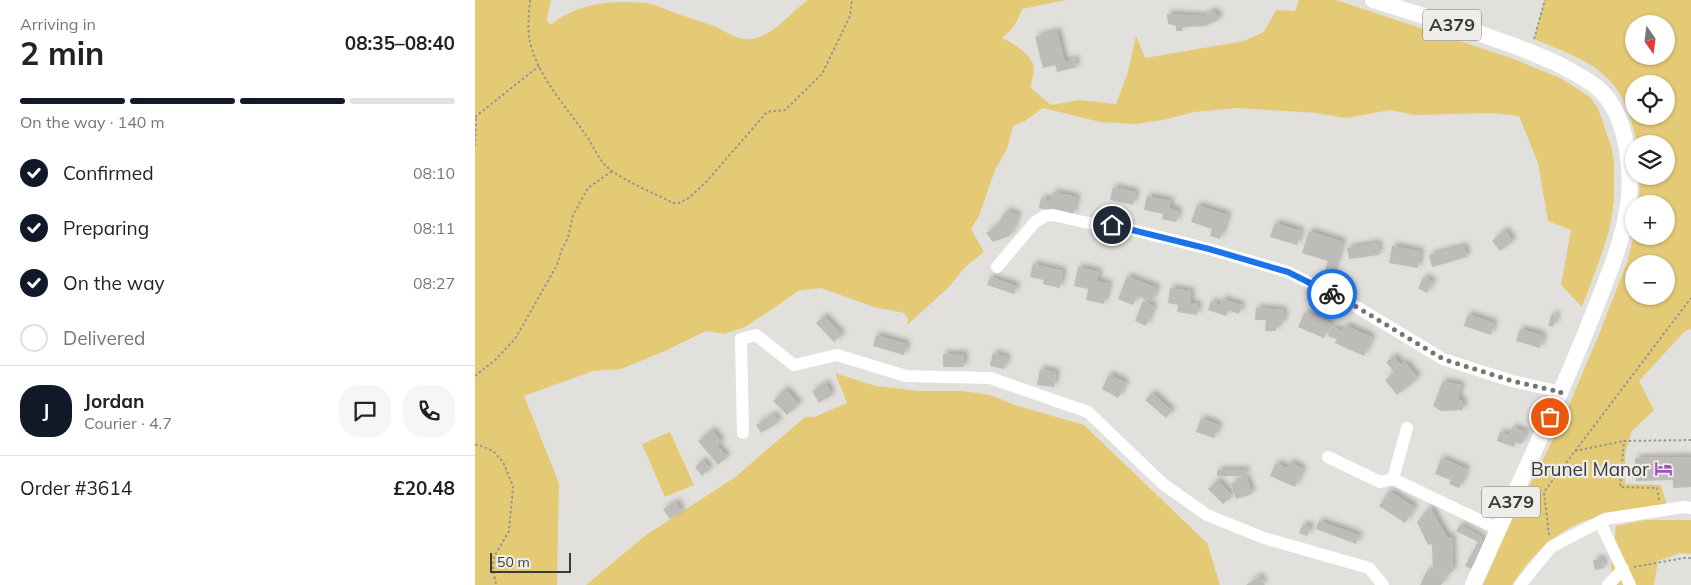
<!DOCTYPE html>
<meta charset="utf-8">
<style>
:root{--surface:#fff;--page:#f6f6f6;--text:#222;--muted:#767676;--line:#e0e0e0;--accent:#111827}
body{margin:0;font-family:Mulish,sans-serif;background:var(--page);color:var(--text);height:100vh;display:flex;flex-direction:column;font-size:19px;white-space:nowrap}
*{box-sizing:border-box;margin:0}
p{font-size:16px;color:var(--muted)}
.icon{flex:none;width:28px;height:28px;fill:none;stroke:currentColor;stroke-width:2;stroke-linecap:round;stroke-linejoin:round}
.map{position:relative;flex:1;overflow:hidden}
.drawer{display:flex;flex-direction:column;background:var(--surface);width:475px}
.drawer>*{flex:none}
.needle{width:32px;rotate:166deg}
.tools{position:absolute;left:1150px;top:15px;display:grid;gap:10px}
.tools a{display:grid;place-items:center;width:50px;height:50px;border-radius:50%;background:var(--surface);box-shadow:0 1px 4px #0004;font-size:25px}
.scale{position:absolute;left:15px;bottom:12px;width:81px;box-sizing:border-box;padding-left:5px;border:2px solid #3a3a38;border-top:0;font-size:14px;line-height:18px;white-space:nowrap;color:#3a3a38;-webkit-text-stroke:4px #efedea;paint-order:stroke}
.pin{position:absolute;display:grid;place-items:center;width:42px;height:42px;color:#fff;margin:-21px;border:2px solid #fff;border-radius:50%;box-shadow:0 1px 5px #0007}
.courier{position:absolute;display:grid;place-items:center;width:50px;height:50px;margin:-25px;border:4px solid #1a73e8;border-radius:50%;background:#fff;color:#222;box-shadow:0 1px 6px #0007}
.summary em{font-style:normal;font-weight:700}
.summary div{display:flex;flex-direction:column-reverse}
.summary{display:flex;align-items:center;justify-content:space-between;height:85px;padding:0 20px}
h1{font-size:32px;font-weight:700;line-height:38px}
.bar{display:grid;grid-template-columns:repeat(4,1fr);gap:8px 5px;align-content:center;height:60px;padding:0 20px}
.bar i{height:6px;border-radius:4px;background:var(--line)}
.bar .active{background:var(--accent)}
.bar p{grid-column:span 4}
.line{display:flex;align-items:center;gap:12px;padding:0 20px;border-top:1px solid var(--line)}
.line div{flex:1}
.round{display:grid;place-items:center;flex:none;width:52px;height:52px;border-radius:20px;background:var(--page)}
ol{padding:0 20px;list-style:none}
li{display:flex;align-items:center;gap:15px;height:55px}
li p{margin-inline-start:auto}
li .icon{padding:5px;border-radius:50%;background:var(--accent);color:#fff;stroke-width:4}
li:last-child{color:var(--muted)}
li i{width:28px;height:28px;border:2px solid var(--line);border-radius:50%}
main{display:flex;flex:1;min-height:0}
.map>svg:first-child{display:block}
.green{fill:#e5ca76;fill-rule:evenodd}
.building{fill:#bebcb9;filter:url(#shadow)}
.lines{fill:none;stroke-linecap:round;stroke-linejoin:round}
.path{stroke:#979693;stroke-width:2;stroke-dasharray:2.5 2.5;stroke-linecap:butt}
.minor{stroke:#fff;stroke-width:12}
.major{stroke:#fff;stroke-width:16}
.done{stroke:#747471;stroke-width:5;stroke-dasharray:0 9}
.route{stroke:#1a73e8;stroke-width:6}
.labels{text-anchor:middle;stroke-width:4.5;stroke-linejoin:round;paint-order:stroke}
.shield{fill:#efedea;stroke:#70706d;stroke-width:1}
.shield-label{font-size:18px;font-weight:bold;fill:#3a3a38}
.poi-label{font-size:19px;fill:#3a3a38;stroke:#efedea;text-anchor:end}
</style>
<main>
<section class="drawer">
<div class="summary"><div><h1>2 min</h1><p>Arriving in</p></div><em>08:35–08:40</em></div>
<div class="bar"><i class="active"></i><i class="active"></i><i class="active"></i><i></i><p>On the way · 140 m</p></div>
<ol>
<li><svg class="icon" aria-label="check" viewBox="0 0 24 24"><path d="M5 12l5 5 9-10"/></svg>Confirmed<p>08:10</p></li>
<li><svg class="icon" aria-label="check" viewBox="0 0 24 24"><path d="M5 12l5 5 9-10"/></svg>Preparing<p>08:11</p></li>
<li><svg class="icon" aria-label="check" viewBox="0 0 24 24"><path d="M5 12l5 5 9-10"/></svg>On the way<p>08:27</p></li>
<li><i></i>Delivered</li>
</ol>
<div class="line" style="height:90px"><b class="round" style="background:var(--accent);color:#fff">J</b><div><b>Jordan</b><p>Courier · 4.7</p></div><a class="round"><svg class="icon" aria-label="chat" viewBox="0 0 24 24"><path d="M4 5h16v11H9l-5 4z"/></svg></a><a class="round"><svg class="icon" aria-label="phone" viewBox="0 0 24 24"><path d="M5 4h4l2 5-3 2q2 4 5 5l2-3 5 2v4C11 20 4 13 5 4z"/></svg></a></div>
<div class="line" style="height:65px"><div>Order #3614</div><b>£20.48</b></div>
</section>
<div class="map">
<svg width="1216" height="585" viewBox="0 0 1216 585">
<defs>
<filter id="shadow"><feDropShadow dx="3.5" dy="-3.5" stdDeviation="2.5" flood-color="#0004"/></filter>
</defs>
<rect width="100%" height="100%" fill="#e1e0dc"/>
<g class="green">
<path d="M0,0h76l-4,19 1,4 4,1c26,-21 60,-24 93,-21 13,2 24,8 36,12 11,4 22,7 33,11 13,6 26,17 42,12 21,-6 35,-26 52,-38h258l-44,9c-5,14 -8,19 -20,29 11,5 30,16 32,30 0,6 -3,14 -3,20l20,17 28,-5 37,4 12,-32 8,-36 9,22 99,-17 20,-9 12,-22 19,1 4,-11h37l178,59 48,20 28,18 8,11 14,41 2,13v39l-4,26 -8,26 -20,54 -21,-22 10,-55 -23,-9 -10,-58 -19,-47 -28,-3 -76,2 -25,-5 -44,8 -30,-5 -78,-5 -44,4 -31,8 -27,4 -36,-2 -57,-14 -18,13 -12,5 -6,23 -12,21 -16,46 -8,13 13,23 -19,15 -16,20 -42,38 1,-7 -4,-5 -30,-6 -53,-19 -23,3 -21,15 -32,21 -21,7 -18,-3 -41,20 -44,18 -28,2 -69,25 35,87 -2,102h-82z"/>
<path d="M1069,0h147v329l-6,2 -46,50 15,29 -22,21 -7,23v30l36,1 6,21c-23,3 -46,6 -69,11 -36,8 -67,37 -86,68h-29l31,-70 47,-91 39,-92 27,-70 7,-26h32v-32h-27l1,-28h26v-32h-28c-5,-16 -9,-34 -17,-48 -17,-32 -56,-44 -87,-57zM1159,24h32v32h-32zM1159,84h32v32h-32zM1159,264h32v32h-32z"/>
<polygon points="360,373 401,386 444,391 488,391 515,395 543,406 609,425 732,543 745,585 111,585 171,535 259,478 330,417 339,417 372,403"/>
<polygon points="195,432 219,485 190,497 167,444"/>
<polygon points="1170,520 1216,520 1216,554 1205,553 1183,561 1179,585 1138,585 1136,568 1141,526"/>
</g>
<g class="building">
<polygon points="738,10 745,19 731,26 707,27 707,31 701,31 701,26 693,24 692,14 729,16"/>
<polygon points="582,31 590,62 600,59 602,67 582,72 580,65 568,68 560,37"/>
<polygon points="638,187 661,192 658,205 635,200"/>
<polygon points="578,192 602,197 598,215 564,208 566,198 576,200"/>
<polygon points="672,196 696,201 694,208 704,211 701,222 687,219 688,214 669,210"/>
<polygon points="722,205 753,215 745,239 735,236 737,229 716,222"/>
<polygon points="531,211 543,215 538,229 534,236 518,242 511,233 522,225"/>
<polygon points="800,223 826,231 822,245 795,237"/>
<polygon points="1030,230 1038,241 1025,251 1017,241"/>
<polygon points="834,231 868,242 857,275 849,273 853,261 827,253"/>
<polygon points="903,243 904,255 874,259 872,248"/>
<polygon points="917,246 945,251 943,268 914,263"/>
<polygon points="989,246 992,257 957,267 954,255"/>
<polygon points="558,264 588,271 585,288 568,284 569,280 555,277"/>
<polygon points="603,267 624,272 622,281 634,284 629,304 611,300 613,289 599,286"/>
<polygon points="652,276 682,288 676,302 662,296 658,305 643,299"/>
<polygon points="515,277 542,286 539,294 512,285"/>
<polygon points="949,277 958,282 952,293 943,288"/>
<polygon points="695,288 716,291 715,303 723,304 722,315 702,312 703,305 693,303"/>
<polygon points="747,299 767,305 764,314 753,310 751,316 733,310 736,301 745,305"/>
<polygon points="668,301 679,306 671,326 660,321"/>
<polygon points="781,308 809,310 808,324 802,324 801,331 790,331 791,320 780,320"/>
<polygon points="830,312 856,323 849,338 823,327"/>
<polygon points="993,314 1019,323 1016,335 989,326"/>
<polygon points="1077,314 1082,316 1078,327 1073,326"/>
<polygon points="349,316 367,335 359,342 341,323"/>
<polygon points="870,325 897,337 889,356 860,343 862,339 853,336 857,327 868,331"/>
<polygon points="1045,329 1068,335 1065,348 1041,341"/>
<polygon points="401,335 432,344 429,355 398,346"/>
<polygon points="518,353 532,357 529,369 515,366"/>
<rect x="468" y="354" width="21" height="13"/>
<polygon points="919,356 926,365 930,362 943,378 922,395 910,380 919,372 911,362"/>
<polygon points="565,369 581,372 579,387 562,385"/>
<polygon points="634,374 651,383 643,398 627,389"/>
<polygon points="968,381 986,385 983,400 988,400 988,410 966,411 958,406"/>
<polygon points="351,383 357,395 344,403 337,391"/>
<polygon points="310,389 324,404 312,415 298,401"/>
<polygon points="677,393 697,411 691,418 670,400"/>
<polygon points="299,414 304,422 286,433 281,425"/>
<polygon points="726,418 744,425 739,438 721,432"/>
<polygon points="1037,427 1051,432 1047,444 1041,442 1039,447 1022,441 1025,432 1034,435"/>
<polygon points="237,430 247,442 242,445 252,457 243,465 223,441"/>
<polygon points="1216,457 1216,487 1198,488 1198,480 1161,481 1160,458"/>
<polygon points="966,458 992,469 984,488 974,484 976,480 960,474"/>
<polygon points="228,460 235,469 227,476 220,467"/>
<polygon points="815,462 828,469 820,487 795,476 801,463 812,468"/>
<rect x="742" y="470" width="29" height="6"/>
<polygon points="772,478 777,494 761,499 756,483"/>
<polygon points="743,480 757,496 748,504 733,489"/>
<polygon points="914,491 940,507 930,523 904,506"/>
<polygon points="201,502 207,512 195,519 188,509"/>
<polygon points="955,507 972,537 977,537 978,572 973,572 966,585 945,585 953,569 958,572 957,544 953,545 942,522"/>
<polygon points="844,521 884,535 881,544 841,529"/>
<polygon points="828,524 836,527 832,536 824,533"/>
<polygon points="985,525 1006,537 1010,549 999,570 990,566 1003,542 981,531"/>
<polygon points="1128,559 1129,568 1120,570 1118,560"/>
<polygon points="784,576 790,585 771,585"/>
</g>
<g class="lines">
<g class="path">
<path d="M55,0c-1,14 -3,29 0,42 9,37 37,65 57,95 9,13 12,25 25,34 17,12 42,22 61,32h6l10,-5 18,-17 60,-69 18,-2 37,-36 28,-58 2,-16"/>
<polyline points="1059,39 1070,0"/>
<polyline points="0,117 64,66"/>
<polyline points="0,146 1,116"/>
<polyline points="0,376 20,360 40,339 82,265 87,249 93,238 98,215 113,188 137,171"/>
<polyline points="0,445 4,445 18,451 28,462 38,486 34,531 19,557 18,567 21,585"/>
<polyline points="1100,451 1149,441"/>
<polyline points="1184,500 1182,488 1145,487 1149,441 1216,440"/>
<polyline points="1074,535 1069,492 1216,298"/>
<polyline points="1159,567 1209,558 1216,558"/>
</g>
<g class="minor">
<polyline points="522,267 560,222 570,216 578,215 613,223 637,225 734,249 813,272 875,303 968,359 1037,381 1086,392"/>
<polyline points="268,433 266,339 281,335 319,365 362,355 431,376 515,378 613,412 688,484 732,515 789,538 894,568 908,585"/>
<polyline points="853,457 905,482 918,479 1023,529"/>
<polyline points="918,479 932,428"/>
<polyline points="1125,522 1155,585"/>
<polyline points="1045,585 1076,547 1130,519 1209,507 1216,508"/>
<polyline points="1133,585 1148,569"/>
</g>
<path class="major" d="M898,0c61,20 127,37 185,64 14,8 31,15 43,27 26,26 32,79 27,114 -6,42 -24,80 -39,119 -35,88 -77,174 -116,261"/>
</g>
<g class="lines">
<polyline class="done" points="857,294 875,303 968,359 1037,381 1086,392 1075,417"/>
<polyline class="route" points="637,225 734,249 813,272 857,294"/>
</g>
<defs>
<symbol id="hotel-bare" viewBox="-9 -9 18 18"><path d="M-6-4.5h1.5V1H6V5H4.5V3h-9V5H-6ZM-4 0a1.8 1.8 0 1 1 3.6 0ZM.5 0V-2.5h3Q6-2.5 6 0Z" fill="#9f4ebd" stroke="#efedea" stroke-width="2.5" paint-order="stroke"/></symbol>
</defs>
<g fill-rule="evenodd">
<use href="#hotel-bare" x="1176" y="456" width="25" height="25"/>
</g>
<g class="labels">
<g class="shield">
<rect x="948" y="9.5" width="58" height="31" rx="4"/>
<rect x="1007" y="486.5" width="58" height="31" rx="4"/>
</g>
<g class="shield-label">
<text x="977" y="31">A379</text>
<text x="1036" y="508">A379</text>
</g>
<g class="poi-label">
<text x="1174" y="476">Brunel Manor</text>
</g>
</g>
</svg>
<div class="tools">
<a><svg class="needle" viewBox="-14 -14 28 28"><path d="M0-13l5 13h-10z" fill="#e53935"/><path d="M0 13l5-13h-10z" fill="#767676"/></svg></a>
<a><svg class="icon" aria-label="locate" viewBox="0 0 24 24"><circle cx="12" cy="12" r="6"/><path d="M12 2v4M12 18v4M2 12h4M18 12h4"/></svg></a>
<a><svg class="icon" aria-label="layers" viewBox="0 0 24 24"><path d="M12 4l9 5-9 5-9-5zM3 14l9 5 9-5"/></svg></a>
<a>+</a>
<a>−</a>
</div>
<div class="scale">50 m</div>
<div class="pin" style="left:1075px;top:417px;background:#ea580c"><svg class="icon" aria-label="bag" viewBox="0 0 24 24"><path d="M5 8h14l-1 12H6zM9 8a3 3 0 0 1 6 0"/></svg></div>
<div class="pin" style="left:637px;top:225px;background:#1f2937"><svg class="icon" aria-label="home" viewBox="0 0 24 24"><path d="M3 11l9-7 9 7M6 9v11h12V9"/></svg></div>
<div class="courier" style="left:857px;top:294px"><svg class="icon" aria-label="bike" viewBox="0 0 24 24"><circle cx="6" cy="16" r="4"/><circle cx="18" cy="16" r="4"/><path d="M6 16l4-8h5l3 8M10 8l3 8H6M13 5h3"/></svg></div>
</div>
</main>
